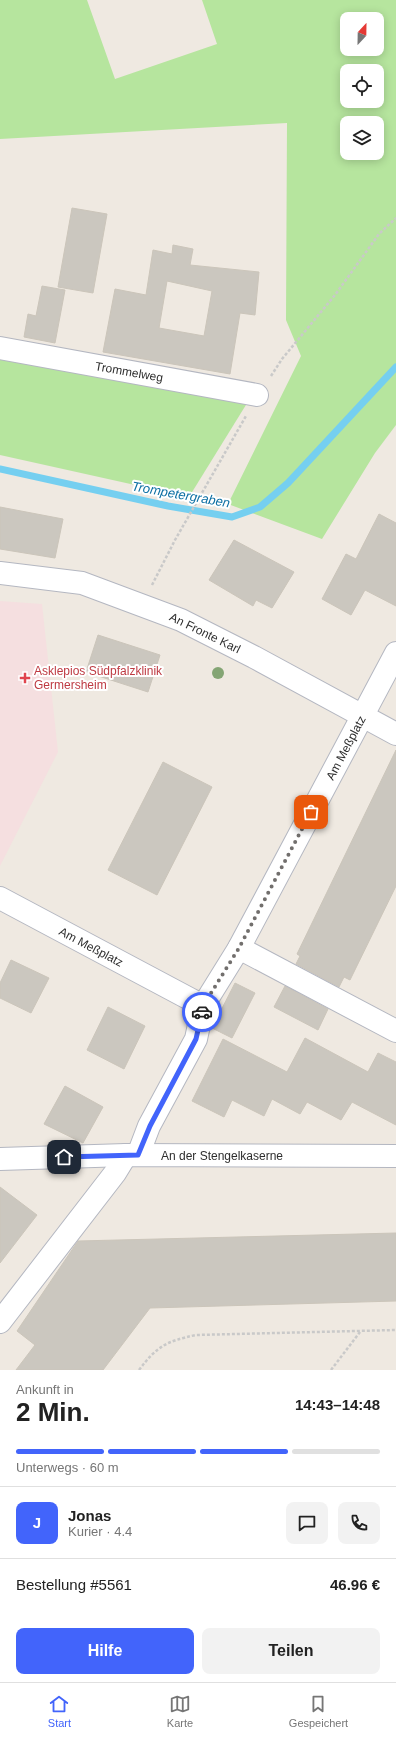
<!DOCTYPE html>
<html lang="de">
<meta charset="utf-8">
<style>
:root{--surface:#fff;--page:#f2f2f2;--text:#222;--muted:#767676;--line:#e0e0e0;--accent:#4264fb}
body{margin:0;font-family:Arial,sans-serif;background:var(--page);color:var(--text);height:100vh;display:flex;flex-direction:column;font-size:15px;white-space:nowrap}
*{box-sizing:border-box;margin:0}
p{font-size:13px;color:var(--muted)}
.icon{flex:none;width:22px;height:22px;fill:none;stroke:currentColor;stroke-width:2;stroke-linecap:round;stroke-linejoin:round}
.map{position:relative;height:1370px;overflow:hidden}
.sheet{display:flex;flex-direction:column;background:var(--surface);flex:1}
.sheet>*{flex:none}
.needle{width:26px;rotate:22deg}
.buttons{position:absolute;left:340px;top:12px;display:grid;gap:8px}
.buttons a{display:grid;place-items:center;width:44px;height:44px;border-radius:8px;background:var(--surface);box-shadow:0 2px 10px #0003;font-size:20px}
.pin{position:absolute;display:grid;place-items:center;width:34px;height:34px;color:#fff;margin:-17px;border-radius:8px;box-shadow:0 2px 6px #0006}
.courier{position:absolute;display:grid;place-items:center;width:40px;height:40px;margin:-20px;border:3px solid #4264fb;border-radius:50%;background:#fff;color:#222;box-shadow:0 1px 5px #0007}
.summary em{font-style:normal;font-weight:700}
.summary div{display:flex;flex-direction:column-reverse}
.summary{display:flex;align-items:center;justify-content:space-between;height:68px;padding:0 16px}
h1{font-size:26px;font-weight:700;line-height:30px}
.bar{display:grid;grid-template-columns:repeat(4,1fr);gap:6px 4px;align-content:center;height:48px;padding:0 16px}
.bar i{height:5px;border-radius:3px;background:var(--line)}
.bar .current{background:var(--accent)}
.bar p{grid-column:span 4}
.line{display:flex;align-items:center;gap:10px;padding:0 16px;border-top:1px solid var(--line)}
.line div{flex:1}
.round{display:grid;place-items:center;flex:none;width:42px;height:42px;border-radius:8px;background:var(--page)}
.cta{display:flex;gap:8px;margin-top:auto;padding:8px 16px}
.cta a{flex:1;height:46px;border-radius:8px;background:var(--accent);color:#fff;font-size:16px;font-weight:700;line-height:46px;text-align:center}
.cta a+a{background:var(--page);color:var(--text)}
.menu{display:flex;justify-content:space-around;align-items:center;height:56px;border-top:1px solid var(--line);background:var(--surface);font-size:11px;color:var(--muted)}
.menu a{display:grid;justify-items:center;gap:2px}
.menu .current{color:var(--accent)}
.map>svg:first-child{display:block}
.medical{fill:#f5dfe0}
.green{fill:#b6e59e;fill-rule:evenodd}
.lines{fill:none;stroke-linecap:round;stroke-linejoin:round}
.stream{stroke:#75cff0;stroke-width:7}
.building{fill:#cbc7bf;stroke:#cbc5ba;fill-rule:evenodd}
.minor-casing{stroke:#b4b7c1;stroke-width:24}
.path{stroke:#c9c9c9;stroke-width:2.5;stroke-dasharray:3 2;stroke-linecap:butt}
.minor{stroke:#fff;stroke-width:22}
.tree{fill:#84a574}
.done{stroke:#726f6d;stroke-width:4;stroke-dasharray:0 7.2}
.route{stroke:#4264fb;stroke-width:5}
.health-dot{fill:#e0444e;stroke:#fff;stroke-width:1.5}
.labels{text-anchor:middle;stroke-width:4;stroke-linejoin:round;paint-order:stroke}
.street-label{font-size:12px;fill:#2e2e2e;stroke:#fff}
.health-label{font-size:12px;fill:#be3a42;stroke:#fff;text-anchor:start}
.water-label{font-size:13px;font-style:italic;fill:#0d6fa3;stroke:#fff}
</style>
<div class="map">
<svg width="396" height="1370" viewBox="0 0 396 1370">
<rect width="100%" height="100%" fill="#efe9e1"/>
<polygon class="medical" points="0,601 42,604 58,752 0,866"/>
<g class="green">
<path d="M0,0h87l28,79 102,-35 -15,-44h194v425l-21,28 -53,86 -94,-35 73,-148 -15,-36 1,-197 -287,16zM347,19h30v30h-30zM347,71h30v30h-30zM347,123h30v30h-30z"/>
<polygon points="0,352 249,400 189,497 0,455"/>
</g>
<g class="lines">
<polyline class="stream" points="0,469 168,506 232,517 260,507 288,483 396,367"/>
</g>
<g class="building">
<polygon points="72,208 107,214 93,293 58,287"/>
<path d="M173,245l20,4 -3,16 69,7 -4,43 -15,-2 -10,61 -127,-22 12,-63 31,6 7,-45 19,4zM167,281l45,10 -8,45 -45,-8z"/>
<polygon points="42,286 65,290 55,343 24,337 28,314 36,316"/>
<polygon points="0,507 63,519 55,558 0,549"/>
<polygon points="379,514 396,523 396,606 365,590 351,615 322,599 346,554 356,559"/>
<polygon points="234,540 294,572 272,608 256,600 253,606 209,580"/>
<polygon points="98,635 160,655 148,692 86,672"/>
<polygon points="396,750 396,886 350,980 344,977 339,987 296,964 300,956 297,954"/>
<polygon points="163,762 212,787 157,895 108,870"/>
<polygon points="11,960 49,978 31,1013 0,998 0,983"/>
<polygon points="235,983 255,993 232,1038 212,1028"/>
<polygon points="285,986 328,1009 318,1030 274,1007"/>
<polygon points="108,1007 145,1026 124,1069 87,1050"/>
<polygon points="305,1038 368,1072 378,1053 396,1062 396,1125 352,1102 341,1120 307,1102 300,1114 272,1099 264,1116 232,1100 224,1117 192,1101 223,1039 287,1072"/>
<polygon points="65,1086 103,1107 83,1143 44,1124"/>
<polygon points="0,1187 37,1215 0,1263"/>
<polygon points="396,1233 396,1301 150,1308 103,1370 16,1370 35,1345 17,1331 78,1241"/>
</g>
<g class="lines">
<defs>
<g id="minor">
<polyline points="0,348 257,395"/>
<polyline points="0,573 82,583 181,620 254,657 396,734"/>
<polyline points="0,898 203,1006"/>
<polyline points="239,948 396,1031"/>
<polyline points="138,1155 149,1126 196,1039 203,1006 239,948 396,653"/>
<polyline points="0,1159 126,1155 396,1156"/>
<polyline points="0,1322 115,1173 126,1155"/>
</g>
</defs>
<use href="#minor" class="minor-casing"/>
<g class="path">
<polyline points="271,376 282,359 335,295 379,234 396,218"/>
<polyline points="152,585 175,540 246,416"/>
<path d="M139,1370c18,-24 28,-29 57,-35l200,-5"/>
<polyline points="331,1370 360,1332"/>
</g>
<use href="#minor" class="minor"/>
</g>
<circle class="tree" cx="218" cy="673" r="6"/>
<g class="lines">
<polyline class="done" points="202,1012 203,1006 239,948 311,812"/>
<polyline class="route" points="64,1157 138,1155 150,1126 196,1039 202,1012"/>
</g>
<path class="health-dot" d="M23 672h4v4h4v4h-4v4h-4v-4h-4v-4h4z"/>
<g class="labels">
<g class="street-label">
<text transform="translate(129 372) rotate(10)" y="4">Trommelweg</text>
<text transform="translate(205 633) rotate(26)" y="4">An Fronte Karl</text>
<text transform="translate(346 748) rotate(-62)" y="4">Am Meßplatz</text>
<text transform="translate(91 947) rotate(28)" y="4">Am Meßplatz</text>
<text x="222" y="1160">An der Stengelkaserne</text>
</g>
<g class="health-label">
<text x="34" y="675">Asklepios Südpfalzklinik<tspan x="34" dy="14">Germersheim</tspan></text>
</g>
<g class="water-label">
<text transform="translate(181 494) rotate(10)" y="5">Trompetergraben</text>
</g>
</g>
</svg>
<div class="buttons">
<a><svg class="needle" viewBox="-14 -14 28 28"><path d="M0-13l5 13h-10z" fill="#e53935"/><path d="M0 13l5-13h-10z" fill="#767676"/></svg></a>
<a><svg class="icon" aria-label="locate" viewBox="0 0 24 24"><circle cx="12" cy="12" r="6"/><path d="M12 2v4M12 18v4M2 12h4M18 12h4"/></svg></a>
<a><svg class="icon" aria-label="layers" viewBox="0 0 24 24"><path d="M12 4l9 5-9 5-9-5zM3 14l9 5 9-5"/></svg></a>
</div>
<div class="pin" style="left:311px;top:812px;background:#ea580c"><svg class="icon" aria-label="bag" viewBox="0 0 24 24"><path d="M5 8h14l-1 12H6zM9 8a3 3 0 0 1 6 0"/></svg></div>
<div class="pin" style="left:64px;top:1157px;background:#1f2937"><svg class="icon" aria-label="home" viewBox="0 0 24 24"><path d="M3 11l9-7 9 7M6 9v11h12V9"/></svg></div>
<div class="courier" style="left:202px;top:1012px"><svg class="icon" aria-label="car" viewBox="0 0 24 24"><path d="M5 17H2v-5l4-1 3-4h7l3 4 3 1v5h-3M9 17h6M6 11h13"/><circle cx="7" cy="17" r="2"/><circle cx="17" cy="17" r="2"/></svg></div>
</div>
<section class="sheet">
<div class="summary"><div><h1>2 Min.</h1><p>Ankunft in</p></div><em>14:43–14:48</em></div>
<div class="bar"><i class="current"></i><i class="current"></i><i class="current"></i><i></i><p>Unterwegs · 60 m</p></div>
<div class="line" style="height:72px"><b class="round" style="background:var(--accent);color:#fff">J</b><div><b>Jonas</b><p>Kurier · 4.4</p></div><a class="round"><svg class="icon" aria-label="chat" viewBox="0 0 24 24"><path d="M4 5h16v11H9l-5 4z"/></svg></a><a class="round"><svg class="icon" aria-label="phone" viewBox="0 0 24 24"><path d="M5 4h4l2 5-3 2q2 4 5 5l2-3 5 2v4C11 20 4 13 5 4z"/></svg></a></div>
<div class="line" style="height:52px"><div>Bestellung #5561</div><b>46.96 €</b></div>
<div class="cta"><a>Hilfe</a><a>Teilen</a></div>
</section>
<nav class="menu">
<a class="current"><svg class="icon" aria-label="home" viewBox="0 0 24 24"><path d="M3 11l9-7 9 7M6 9v11h12V9"/></svg>Start</a>
<a><svg class="icon" aria-label="map" viewBox="0 0 24 24"><path d="M3 6l6-2 6 2 6-2v14l-6 2-6-2-6 2zM9 4v14M15 6v14"/></svg>Karte</a>
<a><svg class="icon" aria-label="saved" viewBox="0 0 24 24"><path d="M7 4h10v16l-5-4-5 4z"/></svg>Gespeichert</a>
</nav>
